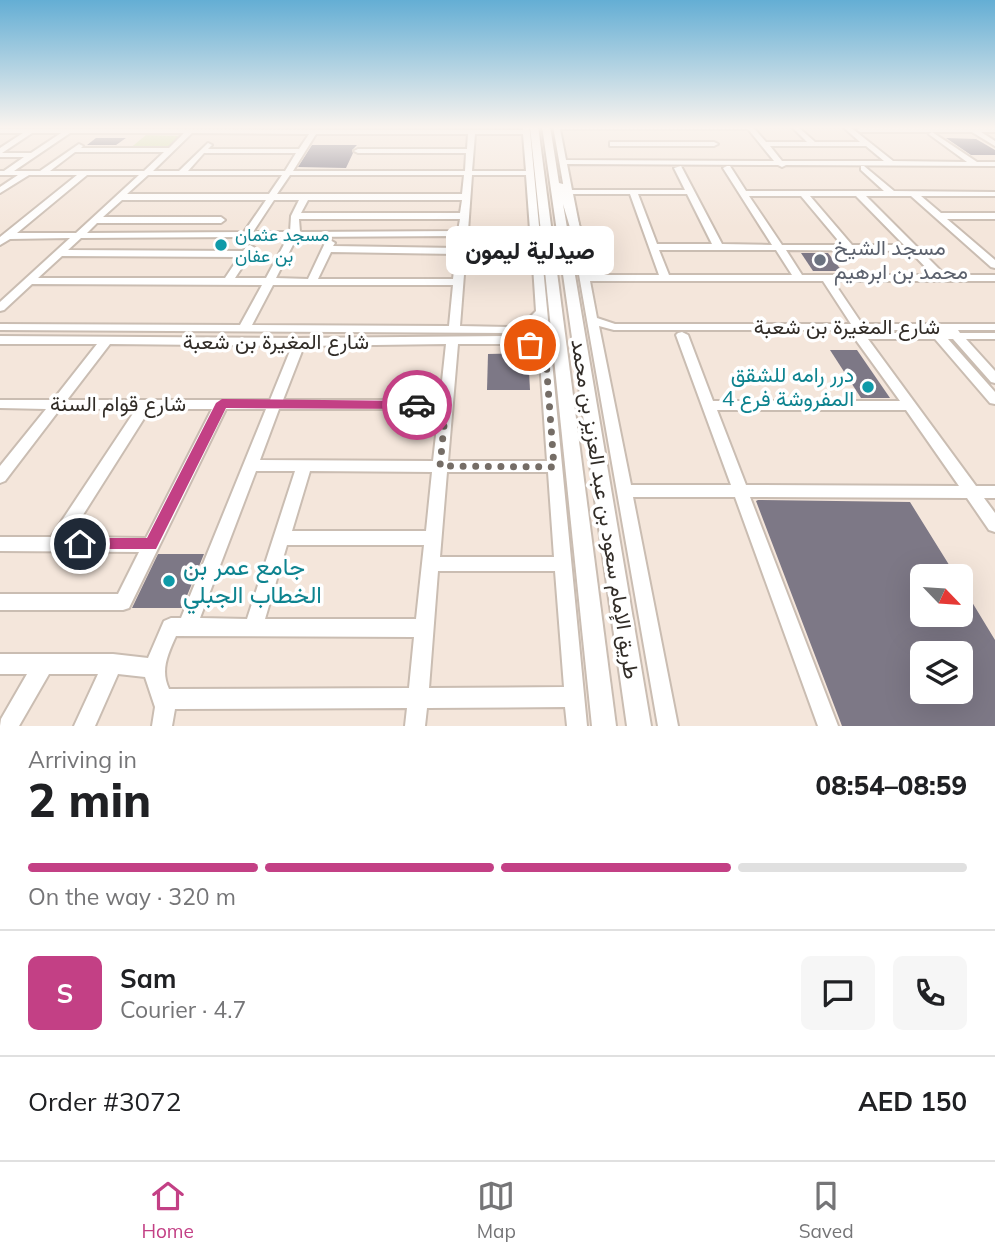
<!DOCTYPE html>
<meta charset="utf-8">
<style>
:root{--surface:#fff;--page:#f6f6f6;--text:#202124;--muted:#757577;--line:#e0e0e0;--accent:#c34085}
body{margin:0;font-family:Mulish,Vazirmatn,sans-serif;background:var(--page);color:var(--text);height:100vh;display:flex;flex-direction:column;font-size:26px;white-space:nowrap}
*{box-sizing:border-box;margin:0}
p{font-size:23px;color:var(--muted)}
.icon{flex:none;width:38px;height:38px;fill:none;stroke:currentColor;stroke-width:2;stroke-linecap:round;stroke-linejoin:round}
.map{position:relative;height:726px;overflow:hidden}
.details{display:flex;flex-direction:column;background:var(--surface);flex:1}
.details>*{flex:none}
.needle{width:46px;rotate:115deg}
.buttons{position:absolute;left:910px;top:564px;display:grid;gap:14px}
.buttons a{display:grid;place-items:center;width:63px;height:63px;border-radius:10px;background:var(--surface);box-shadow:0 7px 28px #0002;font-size:35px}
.pin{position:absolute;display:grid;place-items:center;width:60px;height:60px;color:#fff;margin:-30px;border:4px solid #fff;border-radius:50%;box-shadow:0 2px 7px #0007}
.courier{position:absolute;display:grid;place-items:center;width:70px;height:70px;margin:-35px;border:5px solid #c34085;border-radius:50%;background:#fff;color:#222;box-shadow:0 2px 9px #0007}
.bubble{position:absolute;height:49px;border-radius:10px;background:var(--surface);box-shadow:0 7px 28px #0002;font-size:23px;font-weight:800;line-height:49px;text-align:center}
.head em{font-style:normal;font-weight:800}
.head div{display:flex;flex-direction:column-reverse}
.head{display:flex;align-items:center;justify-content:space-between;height:119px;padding:0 28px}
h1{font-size:46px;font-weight:800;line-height:52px}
.bar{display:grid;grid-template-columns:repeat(4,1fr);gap:10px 7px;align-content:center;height:84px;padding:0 28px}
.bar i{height:9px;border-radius:5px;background:var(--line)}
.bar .active{background:var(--accent)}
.bar p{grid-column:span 4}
.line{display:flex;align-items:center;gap:18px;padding:0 28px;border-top:2px solid var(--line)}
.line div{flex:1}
.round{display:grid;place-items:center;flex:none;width:74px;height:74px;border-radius:10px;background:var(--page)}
.menu{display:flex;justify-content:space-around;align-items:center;height:98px;border-top:2px solid var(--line);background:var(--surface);font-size:19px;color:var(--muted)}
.menu a{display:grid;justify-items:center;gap:4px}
.menu .active{color:var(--accent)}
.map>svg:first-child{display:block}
.green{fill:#cddea3}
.building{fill:#7d7886;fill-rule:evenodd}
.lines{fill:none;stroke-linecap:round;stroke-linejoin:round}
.minor-casing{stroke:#cabdb2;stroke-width:4}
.major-casing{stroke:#cabdb2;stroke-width:4}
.minor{fill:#fff;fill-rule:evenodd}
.major{fill:#fff;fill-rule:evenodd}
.route{fill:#c34085}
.done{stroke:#756d66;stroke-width:7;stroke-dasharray:0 12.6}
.culture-dot{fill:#0f9aa8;stroke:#fff;stroke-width:2.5}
.worship-dot{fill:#6b7280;stroke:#fff;stroke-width:2.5}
.labels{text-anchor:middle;stroke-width:7;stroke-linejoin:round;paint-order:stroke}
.far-culture-label{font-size:18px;fill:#0d838f;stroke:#fff;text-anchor:start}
.worship-label{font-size:21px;fill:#5b616d;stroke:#fff;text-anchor:start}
.street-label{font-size:21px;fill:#312c27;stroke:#fff}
.culture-label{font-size:21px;fill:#0d838f;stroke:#fff;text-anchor:end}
.near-culture-label{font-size:24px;fill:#0d838f;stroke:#fff;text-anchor:start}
</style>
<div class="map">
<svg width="995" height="726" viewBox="0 0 995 726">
<rect width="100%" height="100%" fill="#f4e6db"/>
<polygon class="green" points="146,135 184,136 170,150 128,150"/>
<g class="building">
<polygon points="96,138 126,138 116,145 87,145"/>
<polygon points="946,138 976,139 995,150 995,155 971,155"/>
<polygon points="312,145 357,145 352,150 353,153 346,168 298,167"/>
<polygon points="801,253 828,253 842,271 813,271"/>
<polygon points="830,350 857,350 890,398 861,398"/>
<polygon points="528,353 530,390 487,390 488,354"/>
<path d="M758,500l152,2 46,74h-34v38h39v-30l34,56v86h-153l-86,-225zM922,653h39v38h-39z"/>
<polygon points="158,554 204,554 182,608 132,608"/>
</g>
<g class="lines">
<defs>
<g id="minor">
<path d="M523,126h6l1,6 57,594h-20l-2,-19 -138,1 -2,18h-20l2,-18 -232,1 -3,17h-20l3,-19 -10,-30 -27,-3 -23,52h-21l24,-52h-49l-30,52h-19l1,-7 26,-45h-27v-20h113l35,4 16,-37 7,-3h10l85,-209h-40l-97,199 -6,2h-123v-16h118l21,-42 -139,-1v-14h51l85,-128h-76l-55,72 -5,2v-17l46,-57 -46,-1v-8h53l44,-56h-97v-8l299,2 208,-2 28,6 4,4 -2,-23 -5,4 -24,6 -508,-3v-6l240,1 22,-40 -230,-1 -28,26 -4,1v-9l70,-64 -60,1 -10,6v-8l77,-62h-48l-29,18v-6l18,-12h-18v-4h4l20,-14h-24v-9l23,-15h-23v-4l523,1zM32,133h29l-30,20h-29zM70,133h114l-15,15h-88l2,-2 -4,-2 -39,27h-26zM192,133l117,1 -10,15h-91l4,-4 -4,-2 -29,28h-26zM316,134h152l-1,15h-109l-4,2 4,2h108l-1,18h-172zM475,134h48l3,37h-54zM75,152h89l-20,19h-94zM204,153h92l-11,18h-97zM87,175h52l-63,58h-59zM148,175h134l-13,19h-142zM290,175h174l-2,19h-185zM472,175h54l4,55 -62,1zM122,200h144l-22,32 -157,1 10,-10h124l4,-3 -4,-3h-118zM274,200h25l-8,16 -1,16h-37zM308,200h154l-2,13h-159zM299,219h161l-2,12 -158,1zM458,236l-1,12 -124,-2 2,-3 -5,-3 -5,3 -17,36 -32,-1 21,-41zM467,236h64l5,75 -12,12 -16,4 -48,-1zM242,237h46l-22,41h-31l20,-30 -5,-3 -3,1 -4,5 -175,-1 13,-12zM331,252l125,2 -3,25h-135zM62,256l177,1 -14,21h-187zM273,285h180l-4,41 -197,-1zM110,344l182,2 -22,54h-203zM446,344l-6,56h-157l21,-54zM458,344h49l20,4 13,13 7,100h-99zM150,409h62l-66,129 -77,-1zM279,409h160l-6,52 -173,-1zM256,471h39l-48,148 -47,-1zM310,471l122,1 -6,59h-134zM447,472h101l6,85h-114zM287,545h137l-8,74h-151zM438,571h117l9,116 -135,1zM176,636l238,1 -5,51 -240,1c-9,-19 -1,-35 7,-53z"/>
<path d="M553,126h199l14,16h41l-16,-16h6l18,16h45l-18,-16h7l44,35 74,1 -37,-27 -1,-1 3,-2h-72l-3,-2 3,-2h135v4h-14l14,9v5l-23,-14h-40l45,30h18v4l-209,-1 -4,2 -4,-2 -211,-1 5,26h113l-11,-22 7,-2 41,78 50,1 -49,-77 4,-2h3l16,25h138l-23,-21v-4h3l30,25 101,1v4h-74l20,17h54v6h-48l48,41v8l-4,-1 -80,-71h-45l79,79h50v6h-162l29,43h133v6h-37l2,3h35v6h-29l29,32v12l-4,-1 -38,-43h-5l47,53v12l-5,-1 -55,-64h-67l108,147h19v12h-11l11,15v19l-6,-2 -22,-32 -217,-1 88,229h-20l-83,-229h-102l45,229h-20zM560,129h188l26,32 -208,-1zM770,146h96l18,15h-102zM573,194h57l29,81h-70zM638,194h49l25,50h-55zM749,196h52l41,49h-60zM810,196h46l48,49h-52zM659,250h117l16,25h-123zM786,250l124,1 23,24h-131zM590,281h233l28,43h-236l-18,-6zM599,326l15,4h318l-1,3h-72l-6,3 47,65h-187l-25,-66 -6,-3 -4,1 -2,2 55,150h-100zM717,410h189l53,76 -213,-1z"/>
<polygon points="613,142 714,142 718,144 714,146 610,146 610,142"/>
</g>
<g id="major">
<polygon points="530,126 538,126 616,726 592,726"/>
<polygon points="542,126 550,126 559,183 567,185 581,231 576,234 571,231 563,204 651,726 627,726"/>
</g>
</defs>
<use href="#minor" class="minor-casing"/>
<use href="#major" class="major-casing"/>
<use href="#minor" class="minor"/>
<use href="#major" class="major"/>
</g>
<linearGradient id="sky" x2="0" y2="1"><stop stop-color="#64aed4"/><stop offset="0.56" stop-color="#faf4ef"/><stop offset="1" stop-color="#faf4ef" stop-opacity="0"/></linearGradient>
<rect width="995" height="227" fill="url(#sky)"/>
<polygon class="route" points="222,399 417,401 423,405 417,409 226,408 156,549 75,549 72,544 80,538 147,538 216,403"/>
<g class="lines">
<polyline class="done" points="417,405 446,405 440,466 554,467 546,360 530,345"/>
</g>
<g class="culture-dot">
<circle cx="221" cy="245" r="7"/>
<circle cx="868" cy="387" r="7"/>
<circle cx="169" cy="581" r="7"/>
</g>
<circle class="worship-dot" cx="820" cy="260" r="7"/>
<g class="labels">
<g class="far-culture-label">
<text x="235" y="241">مسجد عثمان<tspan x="235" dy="21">بن عفان</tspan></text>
</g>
<g class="worship-label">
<text x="834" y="255">مسجد الشيخ<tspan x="834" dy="24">محمد بن ابرهيم</tspan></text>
</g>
<g class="street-label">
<text x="847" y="334">شارع المغيرة بن شعبة</text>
<text x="276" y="349">شارع المغيرة بن شعبة</text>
<text x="118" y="411">شارع قوام السنة</text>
<text transform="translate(605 509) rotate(81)" y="7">طريق الإمام سعود بن عبد العزيز بن محمد</text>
</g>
<g class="culture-label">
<text x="854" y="382">درر رامه للشقق<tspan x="854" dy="24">المفروشة فرع 4</tspan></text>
</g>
<g class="near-culture-label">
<text x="183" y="575">جامع عمر بن<tspan x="183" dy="28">الخطاب الجبلي</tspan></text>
</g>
</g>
</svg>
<div class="buttons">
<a><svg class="needle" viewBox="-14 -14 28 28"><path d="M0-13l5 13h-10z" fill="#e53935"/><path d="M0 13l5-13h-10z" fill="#757577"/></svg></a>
<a><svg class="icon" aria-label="layers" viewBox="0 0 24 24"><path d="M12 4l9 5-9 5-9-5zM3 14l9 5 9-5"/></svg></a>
</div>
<div class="pin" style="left:530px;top:345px;background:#ea580c"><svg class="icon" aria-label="bag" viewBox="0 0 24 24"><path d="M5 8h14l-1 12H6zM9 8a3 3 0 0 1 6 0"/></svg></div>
<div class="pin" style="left:80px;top:544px;background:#1f2937"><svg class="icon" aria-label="home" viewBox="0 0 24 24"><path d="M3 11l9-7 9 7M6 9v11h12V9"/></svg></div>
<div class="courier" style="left:417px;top:405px"><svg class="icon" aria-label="car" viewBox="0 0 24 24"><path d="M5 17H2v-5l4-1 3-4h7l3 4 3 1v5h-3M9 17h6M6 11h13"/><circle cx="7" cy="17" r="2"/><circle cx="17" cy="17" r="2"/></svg></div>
<div class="bubble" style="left:446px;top:226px;width:168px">صيدلية ليمون</div>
</div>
<section class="details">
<div class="head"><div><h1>2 min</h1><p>Arriving in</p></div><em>08:54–08:59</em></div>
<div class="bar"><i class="active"></i><i class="active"></i><i class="active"></i><i></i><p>On the way · 320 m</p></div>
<div class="line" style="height:126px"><b class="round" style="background:var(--accent);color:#fff">S</b><div><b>Sam</b><p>Courier · 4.7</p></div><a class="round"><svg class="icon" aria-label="chat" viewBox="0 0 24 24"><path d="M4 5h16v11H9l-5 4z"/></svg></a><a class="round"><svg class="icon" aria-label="phone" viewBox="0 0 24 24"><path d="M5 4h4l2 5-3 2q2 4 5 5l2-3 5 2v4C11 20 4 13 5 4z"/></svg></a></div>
<div class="line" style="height:91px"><div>Order #3072</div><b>AED 150</b></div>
</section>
<nav class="menu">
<a class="active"><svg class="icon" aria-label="home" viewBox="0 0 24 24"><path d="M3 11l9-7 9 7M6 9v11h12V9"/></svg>Home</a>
<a><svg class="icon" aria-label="map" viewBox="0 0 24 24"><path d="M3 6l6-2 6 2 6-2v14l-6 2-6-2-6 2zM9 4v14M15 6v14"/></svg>Map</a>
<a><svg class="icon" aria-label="saved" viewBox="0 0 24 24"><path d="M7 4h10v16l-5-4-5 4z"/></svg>Saved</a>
</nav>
